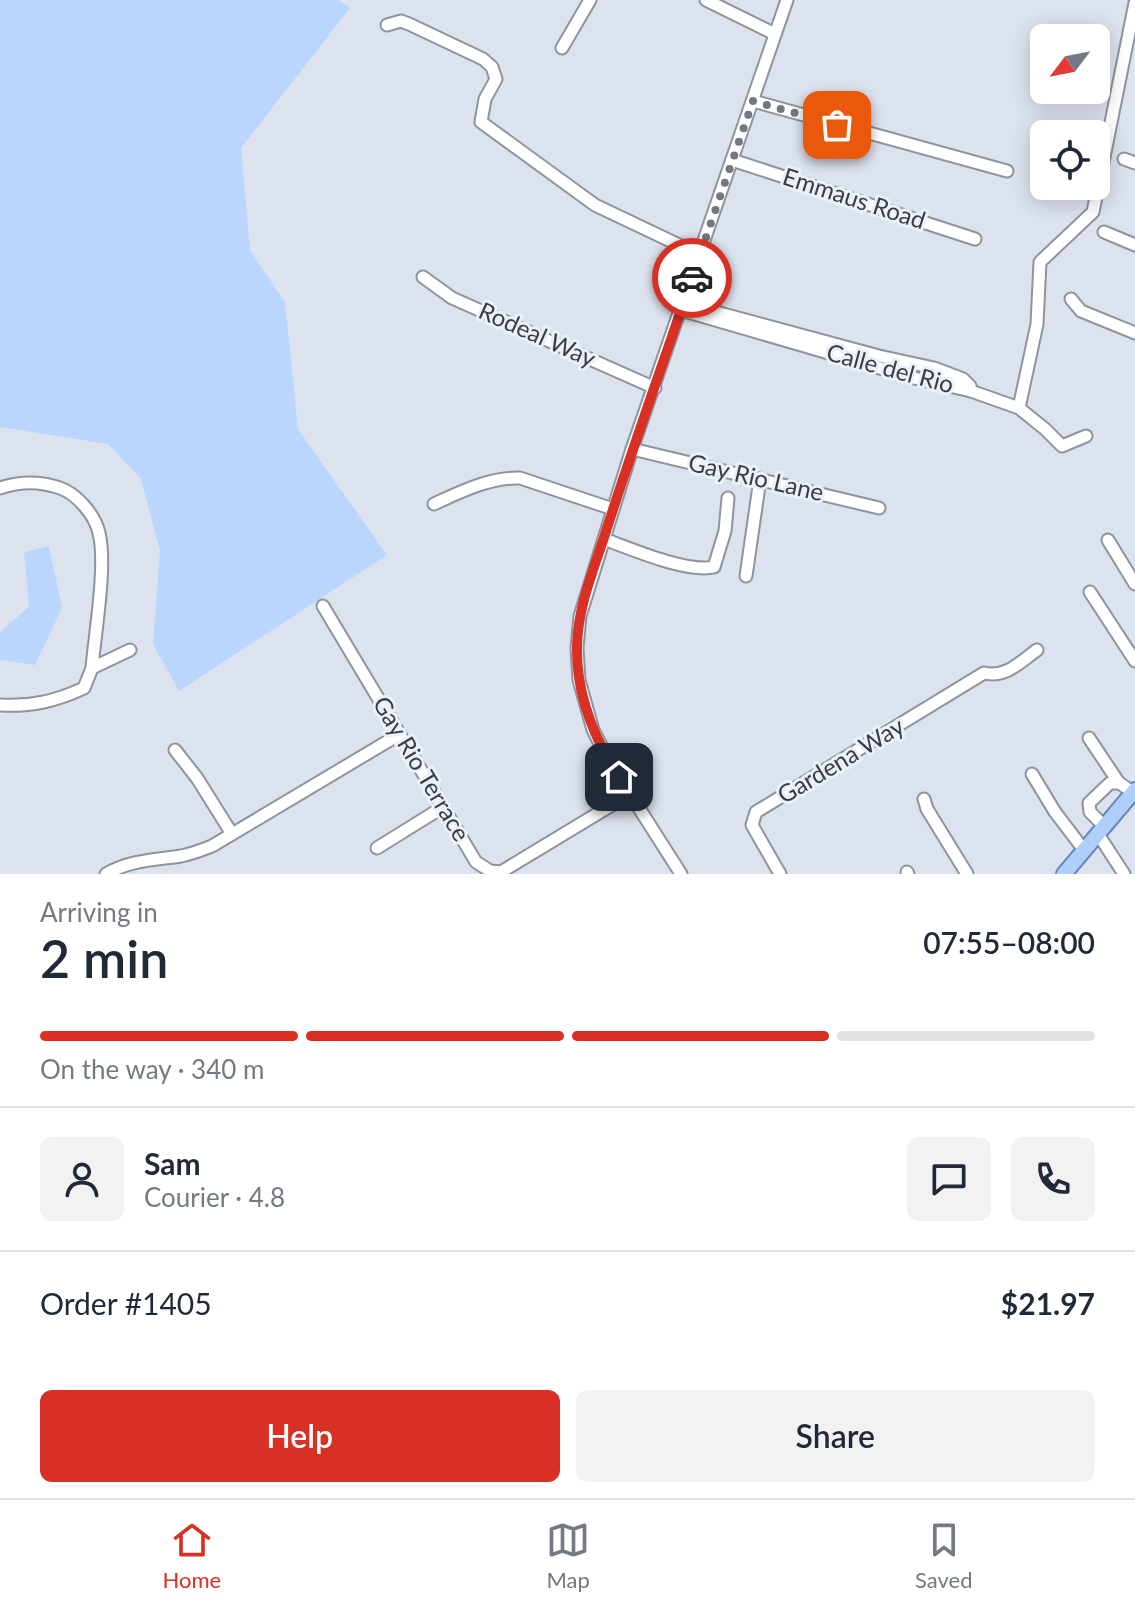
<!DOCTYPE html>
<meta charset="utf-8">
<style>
:root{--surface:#fff;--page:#f2f2f3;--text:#1f2937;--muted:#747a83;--line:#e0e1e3;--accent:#d93025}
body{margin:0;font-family:Lato,sans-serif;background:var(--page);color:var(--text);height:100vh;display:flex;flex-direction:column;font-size:30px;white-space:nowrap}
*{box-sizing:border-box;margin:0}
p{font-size:26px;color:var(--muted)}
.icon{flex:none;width:44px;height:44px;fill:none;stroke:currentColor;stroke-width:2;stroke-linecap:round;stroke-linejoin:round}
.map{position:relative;height:874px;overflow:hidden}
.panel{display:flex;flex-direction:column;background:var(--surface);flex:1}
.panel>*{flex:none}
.needle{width:52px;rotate:238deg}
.buttons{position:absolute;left:1030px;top:24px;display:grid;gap:16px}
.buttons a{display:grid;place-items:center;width:80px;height:80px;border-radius:12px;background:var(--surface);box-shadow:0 4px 20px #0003;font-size:40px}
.pin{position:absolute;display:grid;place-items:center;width:68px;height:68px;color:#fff;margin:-34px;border-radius:16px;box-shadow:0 4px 12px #0006}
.courier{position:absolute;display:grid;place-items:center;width:80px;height:80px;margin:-40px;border:6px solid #d93025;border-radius:50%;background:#fff;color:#222;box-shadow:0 2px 10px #0007}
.headline em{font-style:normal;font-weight:600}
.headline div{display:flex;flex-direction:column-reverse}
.headline{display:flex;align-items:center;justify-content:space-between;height:136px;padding:0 40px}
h1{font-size:52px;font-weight:600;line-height:60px}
.bar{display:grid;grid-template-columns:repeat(4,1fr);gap:12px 8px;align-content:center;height:96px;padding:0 40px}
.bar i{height:10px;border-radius:6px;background:var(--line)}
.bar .current{background:var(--accent)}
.bar p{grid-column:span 4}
.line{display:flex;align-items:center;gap:20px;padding:0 40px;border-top:2px solid var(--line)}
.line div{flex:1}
.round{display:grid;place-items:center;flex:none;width:84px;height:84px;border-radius:12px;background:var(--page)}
.button{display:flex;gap:16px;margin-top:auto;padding:16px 40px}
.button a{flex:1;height:92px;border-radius:12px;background:var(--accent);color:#fff;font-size:32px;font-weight:600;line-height:92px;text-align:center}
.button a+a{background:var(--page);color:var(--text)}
.tab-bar{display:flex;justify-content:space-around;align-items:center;height:112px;border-top:2px solid var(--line);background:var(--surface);font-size:22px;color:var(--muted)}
.tab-bar a{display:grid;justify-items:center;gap:4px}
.tab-bar .current{color:var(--accent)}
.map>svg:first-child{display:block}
.green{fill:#bbd6fe}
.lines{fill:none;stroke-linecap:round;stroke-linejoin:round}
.minor-casing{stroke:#8e949d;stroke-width:15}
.major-casing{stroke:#6586b7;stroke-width:18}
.minor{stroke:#fff;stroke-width:11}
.major{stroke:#b0cefa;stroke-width:14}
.done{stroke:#73777e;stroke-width:8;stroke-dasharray:0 14.4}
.route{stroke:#d93025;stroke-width:10}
.labels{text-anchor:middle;stroke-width:6;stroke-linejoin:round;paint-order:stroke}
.street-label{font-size:24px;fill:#3a3d41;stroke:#eaf1fb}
</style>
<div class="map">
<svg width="1135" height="874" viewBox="0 0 1135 874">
<rect width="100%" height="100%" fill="#dde3ee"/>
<g class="green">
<polygon points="0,0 339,0 350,8 241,148 250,250 285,302 298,429 387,555 179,691 153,644 160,551 141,479 108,444 0,427"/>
<polygon points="49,546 62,608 35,665 0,660 0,632 29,607 24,552"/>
</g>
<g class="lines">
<defs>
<g id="minor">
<polyline points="706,0 775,34"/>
<polyline points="387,25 401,21 409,24 483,59 492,67 496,79 485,99 481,122 595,205 700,255"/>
<polyline points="562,48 590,0"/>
<polyline points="753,101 1007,171"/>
<polyline points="1124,159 1135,163"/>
<polyline points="732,160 975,239"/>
<polyline points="1104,232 1135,245"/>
<polyline points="423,277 452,298 655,388"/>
<polyline points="1071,299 1081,311 1135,333"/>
<polyline points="690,305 879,356 934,368 963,379 970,386 971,391"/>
<polyline points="681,310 914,378 971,391 1019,408 1045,429 1062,446 1086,436"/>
<polyline points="1019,408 1037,324 1040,262 1093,212 1135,3"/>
<polyline points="632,449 879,508"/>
<path d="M0,488c21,-7 39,-7 60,0 17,6 35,27 39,45 8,32 -4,99 -7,135"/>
<path d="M434,504c26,-12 56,-27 86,-26l93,31"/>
<path d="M604,539c27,10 83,34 110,28l11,-36 3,-33"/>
<polyline points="1108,540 1135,584"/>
<polyline points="746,576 760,479"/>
<polyline points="1090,592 1135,661"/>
<polyline points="323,606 476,862 490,871 501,872 630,794"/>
<path d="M0,705c31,2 56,-4 84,-17l8,-20 38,-18"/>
<polyline points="1089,738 1119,783"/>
<polyline points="175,750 197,778 232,834"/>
<polyline points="1032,774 1055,812 1084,850"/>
<polyline points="924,799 927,809 967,874"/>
<polyline points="1104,826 1090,812 1089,803 1110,783 1119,783 1133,792"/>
<polyline points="1098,834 1124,874"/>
<polyline points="377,848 443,807"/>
<polyline points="907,872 908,874"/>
<path d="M106,874c24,-14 48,-14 75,-18 10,-2 21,-6 31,-10l188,-112"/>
<polyline points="681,874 609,761 593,730 579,680 577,648 580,616 632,449 787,0"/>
<path d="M780,874l-28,-49 4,-13 228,-139c22,5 36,-11 53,-23"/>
</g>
<polyline id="major" points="1064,874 1135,790"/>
</defs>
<use href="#minor" class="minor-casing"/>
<use href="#major" class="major-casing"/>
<use href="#minor" class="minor"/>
<use href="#major" class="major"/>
</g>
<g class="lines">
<polyline class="done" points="692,278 753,101 837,125"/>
<path class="route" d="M619,777c-26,-40 -43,-83 -42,-131 1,-42 18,-79 30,-118 27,-84 57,-167 85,-250"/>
</g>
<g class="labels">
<g class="street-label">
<text transform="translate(854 199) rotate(18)" y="8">Emmaus Road</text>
<text transform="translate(537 335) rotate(24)" y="8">Rodeal Way</text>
<text transform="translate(890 369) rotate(15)" y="8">Calle del Rio</text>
<text transform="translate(756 478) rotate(13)" y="8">Gay Rio Lane</text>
<text transform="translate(841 761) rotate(-31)" y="8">Gardena Way</text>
<text transform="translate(421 769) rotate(59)" y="8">Gay Rio Terrace</text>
</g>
</g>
</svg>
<div class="buttons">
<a><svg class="needle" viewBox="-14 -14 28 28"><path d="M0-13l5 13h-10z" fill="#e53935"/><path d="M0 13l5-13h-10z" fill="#747a83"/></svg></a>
<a><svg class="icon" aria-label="locate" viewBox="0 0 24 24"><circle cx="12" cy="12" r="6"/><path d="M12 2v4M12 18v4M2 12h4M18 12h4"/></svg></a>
</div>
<div class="pin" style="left:837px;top:125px;background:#ea580c"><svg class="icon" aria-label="bag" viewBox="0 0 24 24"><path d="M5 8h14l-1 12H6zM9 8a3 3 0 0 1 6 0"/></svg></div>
<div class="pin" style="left:619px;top:777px;background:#1f2937"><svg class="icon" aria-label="home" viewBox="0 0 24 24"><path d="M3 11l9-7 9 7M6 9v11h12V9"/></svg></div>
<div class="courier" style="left:692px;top:278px"><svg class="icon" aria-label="car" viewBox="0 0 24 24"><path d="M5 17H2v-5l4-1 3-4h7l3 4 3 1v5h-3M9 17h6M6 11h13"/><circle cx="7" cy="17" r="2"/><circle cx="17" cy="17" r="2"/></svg></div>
</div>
<section class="panel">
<div class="headline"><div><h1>2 min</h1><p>Arriving in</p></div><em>07:55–08:00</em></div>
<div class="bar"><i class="current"></i><i class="current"></i><i class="current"></i><i></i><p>On the way · 340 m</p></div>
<div class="line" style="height:144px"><a class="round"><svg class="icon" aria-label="person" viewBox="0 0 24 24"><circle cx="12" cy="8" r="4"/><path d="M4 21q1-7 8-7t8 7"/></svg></a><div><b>Sam</b><p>Courier · 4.8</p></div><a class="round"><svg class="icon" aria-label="chat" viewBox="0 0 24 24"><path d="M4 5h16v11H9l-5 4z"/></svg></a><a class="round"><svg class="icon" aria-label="phone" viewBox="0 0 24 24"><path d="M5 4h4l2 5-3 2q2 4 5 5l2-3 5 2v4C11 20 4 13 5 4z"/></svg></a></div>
<div class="line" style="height:104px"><div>Order #1405</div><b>$21.97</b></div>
<div class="button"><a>Help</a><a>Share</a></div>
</section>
<nav class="tab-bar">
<a class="current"><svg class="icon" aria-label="home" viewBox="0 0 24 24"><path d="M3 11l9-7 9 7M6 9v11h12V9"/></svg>Home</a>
<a><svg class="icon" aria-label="map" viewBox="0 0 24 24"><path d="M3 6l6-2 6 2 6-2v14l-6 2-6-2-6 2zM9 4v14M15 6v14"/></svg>Map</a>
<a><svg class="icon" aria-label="saved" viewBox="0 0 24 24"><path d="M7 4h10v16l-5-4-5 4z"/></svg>Saved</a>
</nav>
